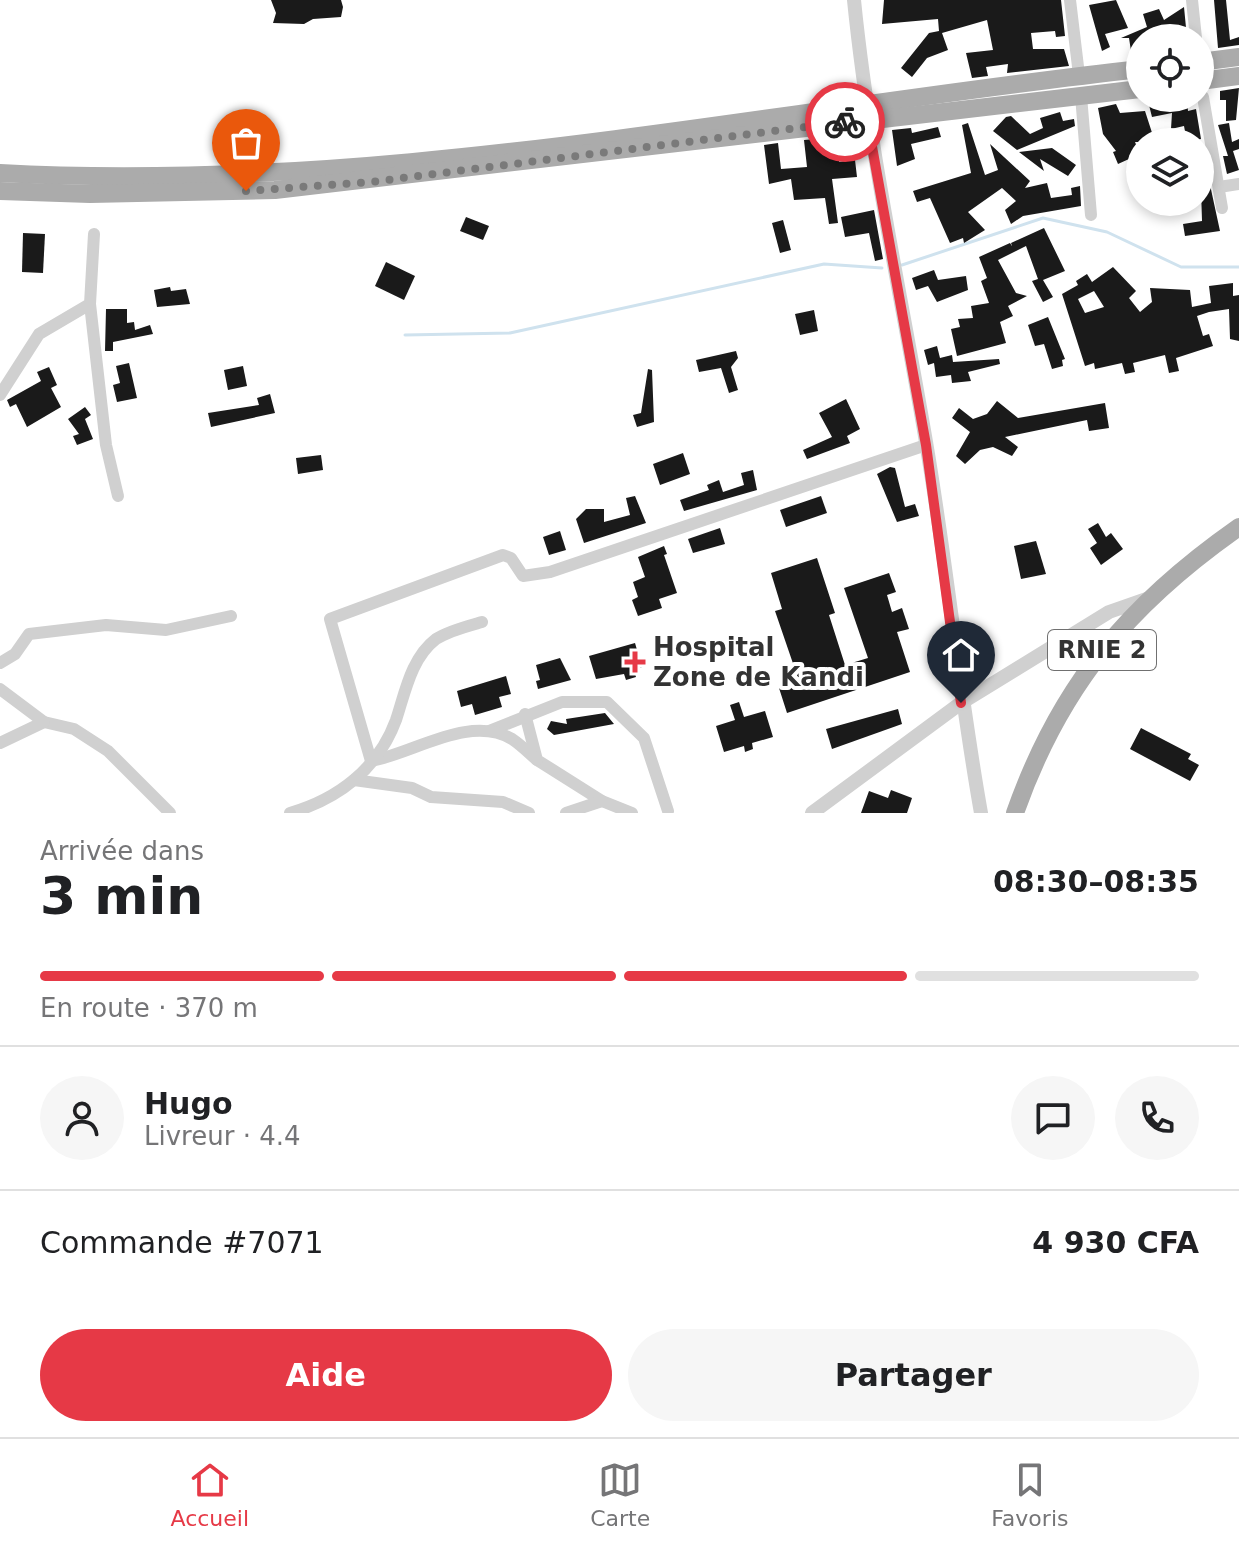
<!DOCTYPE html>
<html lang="fr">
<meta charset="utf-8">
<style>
:root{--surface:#fff;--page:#f6f6f6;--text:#202124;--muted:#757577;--line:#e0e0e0;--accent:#e63946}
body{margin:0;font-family:"DejaVu Sans",sans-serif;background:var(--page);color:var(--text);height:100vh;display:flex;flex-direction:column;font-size:30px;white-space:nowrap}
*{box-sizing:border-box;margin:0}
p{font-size:26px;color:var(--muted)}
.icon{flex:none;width:44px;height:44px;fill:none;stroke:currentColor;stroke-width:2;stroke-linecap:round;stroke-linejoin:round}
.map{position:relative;height:813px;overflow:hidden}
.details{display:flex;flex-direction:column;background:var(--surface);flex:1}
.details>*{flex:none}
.tools{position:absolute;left:1126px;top:24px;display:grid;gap:16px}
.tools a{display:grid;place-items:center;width:88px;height:88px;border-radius:50%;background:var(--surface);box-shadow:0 4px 12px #0003;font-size:40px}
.pin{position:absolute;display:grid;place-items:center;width:68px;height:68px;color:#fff;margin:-82px -34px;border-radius:50% 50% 50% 0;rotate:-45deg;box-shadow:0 0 8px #0007}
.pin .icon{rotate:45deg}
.courier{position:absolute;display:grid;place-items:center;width:80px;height:80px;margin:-40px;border:6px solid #e63946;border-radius:50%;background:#fff;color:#222;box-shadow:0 2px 10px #0007}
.overview em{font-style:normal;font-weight:600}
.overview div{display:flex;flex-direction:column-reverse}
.overview{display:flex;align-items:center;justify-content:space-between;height:136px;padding:0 40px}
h1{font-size:52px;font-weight:600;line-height:60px}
.bar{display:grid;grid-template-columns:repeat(4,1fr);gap:12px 8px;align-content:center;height:96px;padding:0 40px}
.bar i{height:10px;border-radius:6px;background:var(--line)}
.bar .current{background:var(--accent)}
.bar p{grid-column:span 4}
.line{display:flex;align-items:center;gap:20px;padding:0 40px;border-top:2px solid var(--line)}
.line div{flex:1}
.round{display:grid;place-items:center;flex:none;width:84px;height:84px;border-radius:42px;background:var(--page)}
.cta{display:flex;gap:16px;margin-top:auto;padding:16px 40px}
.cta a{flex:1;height:92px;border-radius:48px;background:var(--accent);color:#fff;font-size:32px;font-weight:600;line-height:92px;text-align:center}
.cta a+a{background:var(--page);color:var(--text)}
.dock{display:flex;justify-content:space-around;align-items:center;height:112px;border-top:2px solid var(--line);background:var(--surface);font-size:22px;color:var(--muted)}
.dock a{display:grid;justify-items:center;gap:4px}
.dock .current{color:var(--accent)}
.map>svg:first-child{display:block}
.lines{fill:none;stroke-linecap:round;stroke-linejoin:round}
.stream{stroke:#cfe2ee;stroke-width:3}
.building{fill:#1a1a1a;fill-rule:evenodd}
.minor{stroke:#d0d0d0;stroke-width:12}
.tertiary{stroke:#d0d0d0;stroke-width:14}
.primary{stroke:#ababab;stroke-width:18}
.done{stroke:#7a7a7a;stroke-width:8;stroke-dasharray:0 14.4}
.route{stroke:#e63946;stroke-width:10}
.poi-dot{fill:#e63946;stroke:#fff;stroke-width:3}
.labels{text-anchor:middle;stroke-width:8;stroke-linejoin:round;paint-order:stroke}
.shield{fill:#fff;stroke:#707070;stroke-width:2}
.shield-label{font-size:24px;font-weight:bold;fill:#333}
.poi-label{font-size:26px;font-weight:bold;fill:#333;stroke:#fff;text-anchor:start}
</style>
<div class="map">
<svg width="1239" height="813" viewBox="0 0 1239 813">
<rect width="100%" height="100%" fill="#fff"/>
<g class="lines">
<g class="stream">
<polyline points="902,265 1043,218 1107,232 1181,267 1239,267"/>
<polyline points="405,335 510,333 824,264 882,268"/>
</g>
</g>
<g class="building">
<polygon points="271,0 341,0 343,7 341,17 313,19 304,24 273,23 276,13"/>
<polygon points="884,0 1061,0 1065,36 1056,37 1055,31 1031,33 1033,49 1064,49 1069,66 1007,73 1008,64 986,67 988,76 972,78 966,53 993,50 987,20 942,33 948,50 927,58 912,77 901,68 929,33 939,31 938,19 882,24"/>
<polygon points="1116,0 1128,28 1105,34 1110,47 1102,51 1089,5"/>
<polygon points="1214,0 1226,0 1230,40 1239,37 1239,45 1218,48"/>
<polygon points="1184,7 1187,38 1140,38 1140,48 1131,51 1129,38 1121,38 1147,27 1143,14 1159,9 1164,20"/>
<polygon points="1239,88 1236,120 1226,121 1226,100 1220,100 1220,91"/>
<polygon points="1174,100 1187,100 1188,111 1196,109 1201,139 1187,142 1184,126 1171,129 1172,113 1152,117 1149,105"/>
<polygon points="1116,104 1120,113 1145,111 1155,142 1135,142 1140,154 1118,164 1113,152 1116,151 1103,134 1098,108"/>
<polygon points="1060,112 1063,121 1074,119 1075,126 1017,150 993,131 1006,117 1011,116 1030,134 1043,128 1040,118"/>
<polygon points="968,123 985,175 998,170 990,144 1030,181 1025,188 1047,183 1051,198 1072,195 1071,188 1080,186 1081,206 1023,216 1011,224 1005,210 1016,201 1002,188 968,212 985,230 964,243 963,238 950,243 930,198 917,202 913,191 971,173 962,125"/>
<polygon points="1229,123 1232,142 1239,139 1239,149 1233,151 1239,170 1227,174 1223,156 1228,156 1218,125"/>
<polygon points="938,127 941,137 911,144 915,159 897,166 892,130 911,128 912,133"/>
<polygon points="840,137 843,144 839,162 855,160 857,177 832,179 838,223 829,224 825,198 794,200 791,179 769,184 764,145 778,143 781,169 807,167 804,140"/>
<polygon points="1052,148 1076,165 1068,176 1040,159 1044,171 1019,152"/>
<polygon points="1200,157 1204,157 1220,231 1185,236 1183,224 1202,221"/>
<polygon points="874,210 883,259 875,261 869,233 845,237 841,217"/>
<polygon points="466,217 489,226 483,240 460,231"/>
<polygon points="783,220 791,250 780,253 772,223"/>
<polygon points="1044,228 1065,271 1043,280 1053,297 1043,302 1032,281 1038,279 1026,246 998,260 1016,293 1027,296 1008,306 1013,316 1000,322 1006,343 957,356 951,329 960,327 958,319 973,318 971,306 989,303 981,281 987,278 979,257 1010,243 1012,246 1011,243"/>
<polygon points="23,233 45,234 43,273 22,272"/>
<polygon points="386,262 415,276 404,300 375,286"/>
<path d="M1113,267l23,24 -7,7 11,14 12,-10 -2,-14 40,2 2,17 19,-4 -2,-17 24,-3v13l6,-1v46l-9,-2 -1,-30 -20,3 -12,4 6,20 6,-2 4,12 -37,12 3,13 -10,2 -4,-18 -32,8 2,9 -10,2 -3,-11 -27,6 -1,-6 -9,3 -23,-72 16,-9 -2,-4 11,-7 5,8zM1094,291l10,16 -19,6 -7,-14z"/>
<polygon points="934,270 938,280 966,276 968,290 937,302 928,286 916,290 912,278"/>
<polygon points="170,287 171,291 186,289 190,304 157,307 154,290"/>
<polygon points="106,309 127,309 127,323 134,322 135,330 150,325 153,334 113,342 113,351 105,351"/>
<polygon points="814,310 818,331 800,335 795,314"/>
<polygon points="1048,317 1065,359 1062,360 1063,366 1052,369 1044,344 1035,346 1028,325"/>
<polygon points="937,346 940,358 952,355 953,362 999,359 1000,364 968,372 971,381 952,383 951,375 936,377 934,363 928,365 924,350"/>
<polygon points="736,351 738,358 731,367 738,390 729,393 721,368 699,372 696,360"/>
<polygon points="129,363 137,398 117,402 113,385 120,383 116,366"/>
<polygon points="243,366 247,386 228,390 224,370"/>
<polygon points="49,367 57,385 51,388 61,407 27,427 16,404 10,407 7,400 41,381 37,372"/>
<polygon points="648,369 652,370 654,422 637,427 633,415 641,413"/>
<polygon points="270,394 275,413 211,427 208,413 259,405 257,398"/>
<polygon points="846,399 860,429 847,436 850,443 807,459 803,450 832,437 819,413"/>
<polygon points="997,401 1018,418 1105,403 1109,428 1089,431 1087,420 1005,437 1018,447 1012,456 993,447 980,450 965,464 956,456 970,432 952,418 959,408 973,419 987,414"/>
<polygon points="85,407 91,415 85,419 93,439 77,445 73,436 79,434 68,419"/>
<polygon points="683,453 690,474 660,485 653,464"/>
<polygon points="321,455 323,470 298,474 296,458"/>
<polygon points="890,467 895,468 905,507 915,504 919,516 897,522 877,474"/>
<polygon points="753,470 757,490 684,511 680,500 709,490 707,485 719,480 723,492 744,485 741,473"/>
<polygon points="635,496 646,523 584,543 576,519 586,509 604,509 604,522 630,515 626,498"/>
<polygon points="821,496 827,513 786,527 780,510"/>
<polygon points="1098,523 1106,537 1111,533 1123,549 1101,565 1090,548 1097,543 1088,529"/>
<polygon points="720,528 725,544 693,553 688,539"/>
<polygon points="560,531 566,550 549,555 543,537"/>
<polygon points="1036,541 1046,574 1021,579 1014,546"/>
<polygon points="664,546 667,554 664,555 677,593 659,599 662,608 638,616 632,600 638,597 633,582 645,577 638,557"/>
<polygon points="817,558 835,613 829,615 845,665 868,658 844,588 889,573 896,592 887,595 892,612 902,608 909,629 897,632 910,672 787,713 779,688 799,681 775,611 782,609 771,573"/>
<polygon points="635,643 642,667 634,670 636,677 626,680 624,674 596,679 589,656"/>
<polygon points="560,658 571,680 538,689 536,681 540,680 536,665"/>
<polygon points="506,676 511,694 499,697 502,707 475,715 472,704 461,707 457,691"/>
<polygon points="739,702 744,717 765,711 773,737 752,743 753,749 745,752 744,746 724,752 716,726 735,720 730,705"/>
<polygon points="898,709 902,724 832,749 826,729"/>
<polygon points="605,713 614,724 554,735 547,729 551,721 567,724 566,719"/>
<polygon points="1141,728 1191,754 1188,759 1199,765 1190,781 1130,749"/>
<polygon points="891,790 912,798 907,813 861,813 869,791 888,798"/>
</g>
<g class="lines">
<g class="minor">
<polyline points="1070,0 1079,75"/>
<polyline points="1192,0 1196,38"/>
<polyline points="1081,96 1091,215"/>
<polyline points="1203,97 1222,208"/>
<polyline points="1219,187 1239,184"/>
<polyline points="90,304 106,445 118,496"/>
<polyline points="0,395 39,334 90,304 94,234"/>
<polyline points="0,663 15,654 29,634 106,625 166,630 231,616"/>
<polyline points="0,689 44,722 74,729 108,751 170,813"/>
<polyline points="525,714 537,760 602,801 632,813"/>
<polyline points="489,731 562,702 607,702 644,738 668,811"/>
<polyline points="0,743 44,722"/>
<path d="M537,760c-8,-7 -16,-15 -25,-21 -42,-25 -98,14 -141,22l-41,-142 173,-64 8,3 12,18 27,-4 376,-127"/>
<polyline points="354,780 412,788 431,797 503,802 529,813"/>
<path d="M290,813c48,-14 88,-44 106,-93 9,-27 15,-62 40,-81 12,-8 32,-13 46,-17"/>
<polyline points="566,813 602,801"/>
</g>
<g class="tertiary">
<path d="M854,0c15,149 47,294 72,442 21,123 33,248 55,371"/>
<polyline points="812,813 961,703 1109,612 1149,598"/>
</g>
<g class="primary">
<polyline points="1200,62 1239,57"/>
<polyline points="1200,81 1239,76"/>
<path d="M0,173c383,21 761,-62 1140,-104"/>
<polyline points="0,191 90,194 275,190 1140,89"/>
<path d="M1015,813c45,-128 114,-209 224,-286"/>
</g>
</g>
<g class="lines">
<polyline class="done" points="246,191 371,182 845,122"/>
<polyline class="route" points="845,122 867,119 926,445 961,703"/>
</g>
<path class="poi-dot" d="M631 650h8v8h8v8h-8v8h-8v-8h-8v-8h8z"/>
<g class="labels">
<rect class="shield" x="1048" y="630" width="108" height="40" rx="6"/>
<g class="shield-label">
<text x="1102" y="658">RNIE 2</text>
</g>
<g class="poi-label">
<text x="653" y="656">Hospital<tspan x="653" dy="30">Zone de Kandi</tspan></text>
</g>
</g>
</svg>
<div class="tools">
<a><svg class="icon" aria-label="locate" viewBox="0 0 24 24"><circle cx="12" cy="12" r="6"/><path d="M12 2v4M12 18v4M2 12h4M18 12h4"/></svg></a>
<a><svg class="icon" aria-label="layers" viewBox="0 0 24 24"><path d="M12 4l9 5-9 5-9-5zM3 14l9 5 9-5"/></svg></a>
</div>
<div class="pin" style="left:246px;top:191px;background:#ea580c"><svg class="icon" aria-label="bag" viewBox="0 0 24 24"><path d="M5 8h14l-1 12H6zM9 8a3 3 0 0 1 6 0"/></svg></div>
<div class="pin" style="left:961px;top:703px;background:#1f2937"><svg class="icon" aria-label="home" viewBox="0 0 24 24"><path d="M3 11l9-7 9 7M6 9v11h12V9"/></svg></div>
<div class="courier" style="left:845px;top:122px"><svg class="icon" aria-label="bike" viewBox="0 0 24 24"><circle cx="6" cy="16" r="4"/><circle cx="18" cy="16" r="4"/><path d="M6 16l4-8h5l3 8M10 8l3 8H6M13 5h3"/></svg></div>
</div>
<section class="details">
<div class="overview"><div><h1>3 min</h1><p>Arrivée dans</p></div><em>08:30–08:35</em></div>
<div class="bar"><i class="current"></i><i class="current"></i><i class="current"></i><i></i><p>En route · 370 m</p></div>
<div class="line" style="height:144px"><a class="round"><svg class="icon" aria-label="person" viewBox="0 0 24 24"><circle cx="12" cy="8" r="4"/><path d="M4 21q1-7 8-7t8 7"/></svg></a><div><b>Hugo</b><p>Livreur · 4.4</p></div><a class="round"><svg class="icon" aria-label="chat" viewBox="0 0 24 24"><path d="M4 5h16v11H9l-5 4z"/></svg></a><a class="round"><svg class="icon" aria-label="phone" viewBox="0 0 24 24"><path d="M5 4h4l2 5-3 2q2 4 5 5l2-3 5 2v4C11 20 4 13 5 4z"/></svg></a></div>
<div class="line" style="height:104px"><div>Commande #7071</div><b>4 930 CFA</b></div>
<div class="cta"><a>Aide</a><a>Partager</a></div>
</section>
<nav class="dock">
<a class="current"><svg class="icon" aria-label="home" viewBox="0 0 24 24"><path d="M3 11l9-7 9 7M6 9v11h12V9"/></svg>Accueil</a>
<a><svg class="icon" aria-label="map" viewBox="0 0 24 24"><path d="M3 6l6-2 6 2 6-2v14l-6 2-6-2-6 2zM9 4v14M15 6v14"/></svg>Carte</a>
<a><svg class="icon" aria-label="saved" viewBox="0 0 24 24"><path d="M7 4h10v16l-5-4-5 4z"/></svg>Favoris</a>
</nav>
